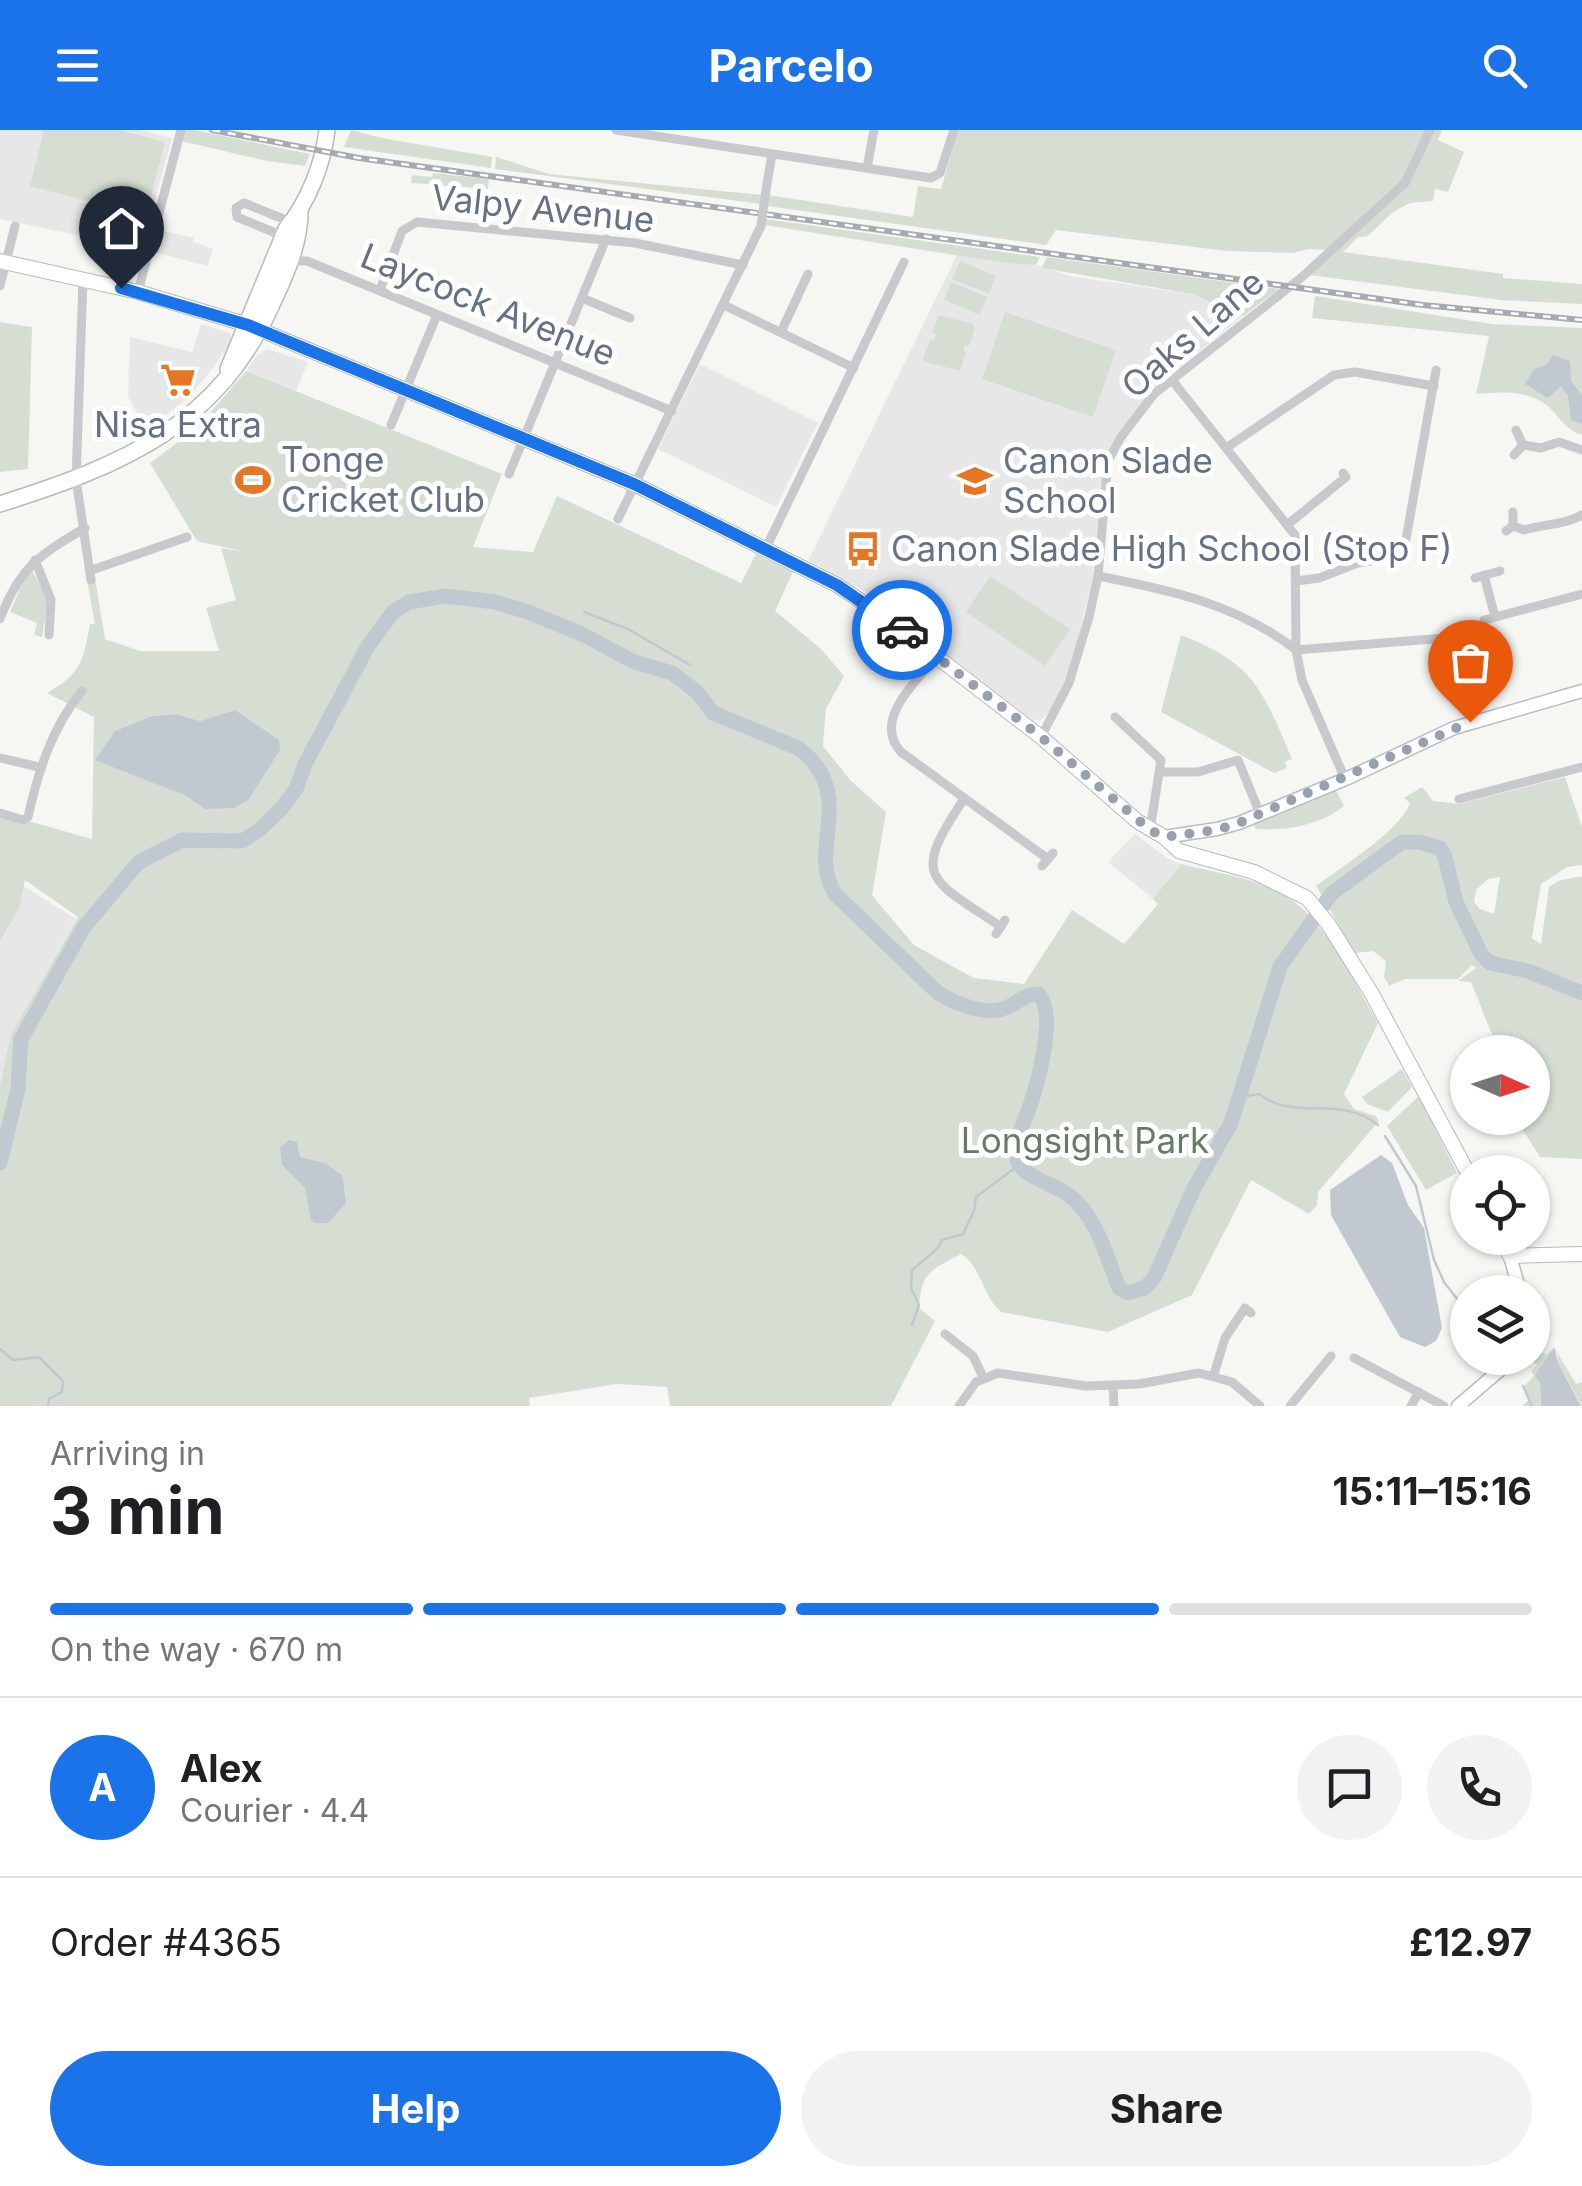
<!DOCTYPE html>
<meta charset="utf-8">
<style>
:root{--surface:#fff;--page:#f2f2f2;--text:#202124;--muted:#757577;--line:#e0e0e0;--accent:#1a73e8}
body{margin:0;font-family:Inter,sans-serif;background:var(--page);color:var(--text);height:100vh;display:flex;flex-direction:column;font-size:38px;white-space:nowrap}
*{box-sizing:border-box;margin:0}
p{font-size:32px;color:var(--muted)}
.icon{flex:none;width:55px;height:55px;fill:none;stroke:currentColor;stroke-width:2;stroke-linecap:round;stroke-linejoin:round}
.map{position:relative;height:1276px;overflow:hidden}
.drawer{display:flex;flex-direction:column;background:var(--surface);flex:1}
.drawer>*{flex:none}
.needle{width:65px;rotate:93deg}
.fabs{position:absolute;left:1450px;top:905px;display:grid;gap:20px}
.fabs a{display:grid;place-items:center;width:100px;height:100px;border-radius:50%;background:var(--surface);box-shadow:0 2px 8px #0004;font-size:50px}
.pin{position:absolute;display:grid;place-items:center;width:85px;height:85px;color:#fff;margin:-102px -42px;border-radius:50% 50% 50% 0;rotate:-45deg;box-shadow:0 0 10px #0007}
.pin .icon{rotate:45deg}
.courier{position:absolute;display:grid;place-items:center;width:100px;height:100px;margin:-50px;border:8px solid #1a73e8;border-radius:50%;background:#fff;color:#222;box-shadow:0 2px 12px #0007}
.overview em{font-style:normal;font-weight:700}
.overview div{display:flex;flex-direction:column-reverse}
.overview{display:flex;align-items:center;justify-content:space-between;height:170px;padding:0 50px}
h1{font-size:65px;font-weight:700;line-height:75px}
.bar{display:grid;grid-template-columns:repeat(4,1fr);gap:15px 10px;align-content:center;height:120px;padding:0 50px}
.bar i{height:12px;border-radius:8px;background:var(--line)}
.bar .selected{background:var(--accent)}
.bar p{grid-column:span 4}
.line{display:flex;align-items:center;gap:25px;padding:0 50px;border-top:2px solid var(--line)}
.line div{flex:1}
.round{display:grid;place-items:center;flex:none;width:105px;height:105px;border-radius:52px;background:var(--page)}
.primary-button{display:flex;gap:20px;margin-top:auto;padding:20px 50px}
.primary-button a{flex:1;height:115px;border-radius:60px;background:var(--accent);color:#fff;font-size:40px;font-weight:700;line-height:115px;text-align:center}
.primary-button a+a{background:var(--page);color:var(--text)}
header{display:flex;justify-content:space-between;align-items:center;height:130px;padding:0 50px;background:var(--accent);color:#fff;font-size:45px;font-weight:700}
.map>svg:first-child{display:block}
.built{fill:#e7e7e7}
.green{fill:#d6ded4;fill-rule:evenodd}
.water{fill:#c1c8cf}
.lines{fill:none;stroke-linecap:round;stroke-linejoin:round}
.stream{stroke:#c1c8cf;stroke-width:2.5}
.river{stroke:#c1c8cf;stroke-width:15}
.secondary-casing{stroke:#b9bcc1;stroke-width:15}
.primary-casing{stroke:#b7babf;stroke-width:16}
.trunk-casing{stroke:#b7b9bd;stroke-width:18}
.minor{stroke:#c7c9cd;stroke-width:9}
.secondary{stroke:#fff;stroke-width:12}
.primary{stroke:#fff;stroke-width:14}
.trunk{stroke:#fff;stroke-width:15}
.rail-casing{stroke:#a6aab1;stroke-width:6}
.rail{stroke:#fff;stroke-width:2.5;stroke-dasharray:8;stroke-linecap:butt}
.minor-bridge{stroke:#c7c9cd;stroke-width:9}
.done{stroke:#98a0ac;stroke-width:10;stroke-dasharray:0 18}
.route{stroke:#1a73e8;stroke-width:12}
.labels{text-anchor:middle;stroke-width:10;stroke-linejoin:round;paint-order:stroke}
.street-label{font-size:35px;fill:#657185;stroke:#fff}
.poi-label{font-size:35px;fill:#657185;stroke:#fff;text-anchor:start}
.park-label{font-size:35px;fill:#647c64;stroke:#fff}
</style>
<header><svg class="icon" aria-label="menu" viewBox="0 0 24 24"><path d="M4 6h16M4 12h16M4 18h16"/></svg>Parcelo<svg class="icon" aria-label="search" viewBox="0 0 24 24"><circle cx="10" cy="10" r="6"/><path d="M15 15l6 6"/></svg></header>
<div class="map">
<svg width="1582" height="1276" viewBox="0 0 1582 1276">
<rect width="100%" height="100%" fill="#f6f7f3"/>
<g class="built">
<polygon points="0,0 141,0 172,8 149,90 107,80 100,110 0,89"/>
<polygon points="160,100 194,108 193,112 213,119 208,136 153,122"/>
<polygon points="957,125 1036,135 1070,146 1192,164 1243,186 1150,261 1110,317 1104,331 1092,451 1072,532 1056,577 1041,590 1033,590 864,461 808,431"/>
<polygon points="201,194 230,203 232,210 213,238 186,270 147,300 128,267 130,207 192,222"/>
<polygon points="267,219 308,232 296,261 246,241 257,225"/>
<polygon points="700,234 818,293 776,377 658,319"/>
<polygon points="1135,704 1167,728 1181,734 1153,769 1108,732"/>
<polygon points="22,755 76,789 11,904 0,955 0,812 19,779"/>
</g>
<g class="green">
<polygon points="44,0 120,0 165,12 146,86 30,56"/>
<polygon points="184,0 194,0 310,24 305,36 267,31 181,11"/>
<polygon points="351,0 382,8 492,27 491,38 344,17"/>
<polygon points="958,0 1442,0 1438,10 1464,22 1448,62 1435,59 1433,71 1410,73 1393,82 1368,106 1358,107 1343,122 1503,144 1503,148 1582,154 1582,174 1501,170 1309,145 1329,120 1308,119 1293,123 1227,121 1056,100 1046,115 767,76 768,65 913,87 918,56 941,59"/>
<polygon points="496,27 549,44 762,65 761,74 495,39"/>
<polygon points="433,43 489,49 488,59 411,53 412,45 432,47"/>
<polygon points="765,89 1040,127 1036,135 1006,133 764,95"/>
<polygon points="1047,127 1279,159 1243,186 1192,164 1042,138"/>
<polygon points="960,131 996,146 989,164 952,149"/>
<polygon points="951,152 987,167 980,185 944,170"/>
<path d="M1315,166l177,28 90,4v107c-15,-5 -20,-14 -30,-25 -21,-21 -50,-18 -76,-16l13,-58 -177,-18z"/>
<polygon points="1005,182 1116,220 1093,287 982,249"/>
<polygon points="939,185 972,194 975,198 969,216 965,215 963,221 966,223 960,241 926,232 923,228 930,210 934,210 936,204 932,203"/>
<polygon points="0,192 32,197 28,339 0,342"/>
<path d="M246,241l256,103 -29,73 60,5 24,-56 184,87 15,-29 37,18 -18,39 46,38 23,27 -18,33 -3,37 28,35 35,31 -14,83 42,50 60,33 50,6 48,-74 52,34 34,-40 -5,-5 28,-35c32,8 69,13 98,28 47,25 73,87 99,131l-34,71 10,15 22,7 3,5 -61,71 -1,13 -8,9 -58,-34 -59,115 -84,37 -107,-20c-19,-16 -19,-45 -40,-58 -30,16 -40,18 -42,54l16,13 -44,85h-221l-3,-19 -50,-3 -88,14 1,8h-530v-321l11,-51 67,-117 -53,-37 -6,29 -19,32v-128l92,26 2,-122 -47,-24c35,-20 36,-32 43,-69h5l-8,-44 8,-1 10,60 35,12h79l-13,-43 30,-8 -15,-52 25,4 -49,-11 -47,-78 48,-36zM235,580l-30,99 -21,-14 -69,-64 37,-15 24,-2 24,7z"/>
<polygon points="32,440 48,470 42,507 34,505 37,493 10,482 24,449"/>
<polygon points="990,446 1070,499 1045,536 966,482"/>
<path d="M1181,505c74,29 81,54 111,124l-7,3 2,6 -13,5 -113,-61z"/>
<path d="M1565,647l17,50v38l-15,2 -26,17 -9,54 9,6 8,-57 9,-6 24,-5v283l-42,-2 -25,-39h17v-66h-33l-28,-70 -13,-1 18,-13 -4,-3 -14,14h-53l-16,7 -5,-9 2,-16 -13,-10 -18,2 -39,-67c25,-19 84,-55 94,-83l-6,-5 18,-11 11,14 26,3zM1500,747l-6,37 -14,-5 -6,-7 2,-12 12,-11z"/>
<path d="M1335,658l9,18c-23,19 -58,25 -88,23l-4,-6z"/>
<polygon points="1402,939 1412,957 1388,982 1367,974 1362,967"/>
<polygon points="1419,966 1457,1043 1426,1060 1387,996"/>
<polygon points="1533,1217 1546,1225 1554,1217 1576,1254 1582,1252 1582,1276 1559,1235 1557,1222 1540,1253 1541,1276 1522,1276 1530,1269 1524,1256 1534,1246 1531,1241 1537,1235 1529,1228 1532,1228"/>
</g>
<g class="water">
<polygon points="1553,225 1570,231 1571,251 1582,265 1582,294 1571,290 1568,266 1561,256 1548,268 1525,254 1534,239 1547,234"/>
<polygon points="235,580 279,610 280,620 248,670 234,678 205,679 184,665 95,630 115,601 152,586 176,584 200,591"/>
<polygon points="289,1010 297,1012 300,1027 324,1033 342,1045 346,1073 328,1093 315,1093 311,1090 305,1058 282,1035 280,1018"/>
<polygon points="1381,1025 1392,1033 1408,1075 1424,1098 1442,1198 1436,1211 1425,1217 1400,1207 1331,1085 1330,1060"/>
<polygon points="1554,1218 1559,1235 1581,1276 1541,1276 1540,1253 1535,1245"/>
</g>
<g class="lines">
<g class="stream">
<polyline points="584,482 628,499 690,535"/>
<path d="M1239,967l20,-3c35,28 82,0 119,31"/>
<polyline points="1385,1006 1416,1056 1434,1130 1444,1152 1468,1183"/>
<polyline points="912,1195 919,1175 911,1158 912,1140 937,1119 942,1110 963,1104 974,1081 976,1067 1019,1035"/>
<polyline points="0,1219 13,1230 39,1227 63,1251 62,1262 49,1269 48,1276"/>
<polyline points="1523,1256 1532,1276"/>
</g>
<path class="river" d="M0,1033l18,-74 3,-50 63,-112 55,-65 43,-22 60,1 16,-10 23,-22 15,-20 9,-25 63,-118 25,-34 16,-10 36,-6 50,6 33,10 56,23 50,27 38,11 25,19 16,21 85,35c62,46 7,102 38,147l102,98c19,11 48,24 70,14 11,-5 17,-13 30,-13 20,18 -1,93 -10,117 -5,14 -14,29 -12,44 2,22 37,28 53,40 28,22 37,60 50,93l8,5 18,-5 9,-10 40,-90 37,-65 49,-156 52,-74 70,-51h17l21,6 5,9 11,45 25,52 9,9 38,8 54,22"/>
<defs>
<g id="secondary">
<polyline points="1164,707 1217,699 1239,693 1348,648 1454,598 1582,561"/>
<polyline points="1510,1126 1520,1162"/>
<polyline points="1458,1276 1514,1228"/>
</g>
<g id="primary">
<polyline points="0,131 138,162 248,195 634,354 837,455 889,490 1041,607 1137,691 1164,707 1179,721 1254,742 1307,768 1329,795 1372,864 1468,1043"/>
<polyline points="261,182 291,109 295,106"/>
<polyline points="1501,1108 1510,1126 1582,1124"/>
</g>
<g id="trunk">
<path d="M228,239l58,-140c22,-27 37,-64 41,-99"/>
<path d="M0,374c123,-39 219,-78 274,-204 13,-28 26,-57 26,-88"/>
</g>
</defs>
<use href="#secondary" class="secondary-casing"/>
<use href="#primary" class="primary-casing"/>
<use href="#trunk" class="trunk-casing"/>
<g class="minor">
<polyline points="616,0 931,48 940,43 954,0"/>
<polyline points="867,38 874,0"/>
<polyline points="765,66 772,24"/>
<polyline points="283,106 237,87 236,78 244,73 291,92"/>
<polyline points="289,131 307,131 672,281"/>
<polyline points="83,150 76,349 91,450"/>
<polyline points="0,156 15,96"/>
<polyline points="380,160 402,101 417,92 635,113 743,135"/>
<polyline points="138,162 181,0"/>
<polyline points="582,168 630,188"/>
<polyline points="724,175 854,238"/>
<polyline points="781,202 808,144"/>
<polyline points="1172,250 1295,405 1296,520 1445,508"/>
<polyline points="391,295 437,185"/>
<polyline points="1523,315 1541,318 1559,312 1582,320"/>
<polyline points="1226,318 1334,245 1355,242 1434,256"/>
<polyline points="1514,325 1523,315 1516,300"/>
<polyline points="509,344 606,109"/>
<polyline points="618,389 761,96"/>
<polyline points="1287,395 1346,347 1343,343"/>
<path d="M1513,396l11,4c19,-6 41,-5 58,-15"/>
<polyline points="1506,401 1513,396 1513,382"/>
<polyline points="766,418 904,132"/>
<polyline points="35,430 51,470 49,505"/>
<polyline points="92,440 187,407"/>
<polyline points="1484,445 1495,487"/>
<path d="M1098,446c72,14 139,28 198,74l6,30 43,99"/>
<polyline points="1475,448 1500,441"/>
<polyline points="1296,451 1319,448 1358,433 1403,426 1436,240"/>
<path d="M0,489c19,-51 39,-64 85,-91"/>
<polyline points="1484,490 1582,464"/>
<path d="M936,527c-20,25 -64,63 -35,95l147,107"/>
<polyline points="1115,587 1161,630 1150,700"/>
<polyline points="1041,607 1069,553 1089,487 1098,446 1108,331 1121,307 1154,264 1302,147 1405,53 1430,0"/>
<polyline points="0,628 39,637"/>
<polyline points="1161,642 1198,642 1238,630 1260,684"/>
<path d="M964,669c-54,80 -35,79 37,128"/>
<polyline points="1459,669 1582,637"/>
<path d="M0,683l23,7 5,-3c10,-45 24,-90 54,-126"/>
<polyline points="1042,736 1053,723"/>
<polyline points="996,804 1005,790"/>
<polyline points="945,1204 973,1226 983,1247"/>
<polyline points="1354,1228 1444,1276"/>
<polyline points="1214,1244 1225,1208 1245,1178 1251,1183"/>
<polyline points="1113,1256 1114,1276"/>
<polyline points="959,1276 976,1252 998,1243 1086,1256 1139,1254 1199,1243 1232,1252 1260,1276"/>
<polyline points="1290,1276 1331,1226"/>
<polyline points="1411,1276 1419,1262"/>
</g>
<use href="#secondary" class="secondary"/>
<use href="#primary" class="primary"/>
<use href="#trunk" class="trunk"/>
<defs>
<polyline id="rail" points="212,0 359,28 1423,175 1582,190"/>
</defs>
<use href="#rail" class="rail-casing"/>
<use href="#rail" class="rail"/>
<polyline class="minor-bridge" points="761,96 765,66"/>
</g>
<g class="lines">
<polyline class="done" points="902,500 1041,607 1150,700 1164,707 1217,700 1239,693 1470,592"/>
<polyline class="route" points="121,158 248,195 634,354 837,455 902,500"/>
</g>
<defs>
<symbol id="supermarket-bare" viewBox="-9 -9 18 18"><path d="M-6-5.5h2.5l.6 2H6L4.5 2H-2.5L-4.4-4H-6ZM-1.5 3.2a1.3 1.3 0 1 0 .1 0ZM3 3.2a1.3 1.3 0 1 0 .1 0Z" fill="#e67623" stroke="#fff" stroke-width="2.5" paint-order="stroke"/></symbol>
<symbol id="stadium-bare" viewBox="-9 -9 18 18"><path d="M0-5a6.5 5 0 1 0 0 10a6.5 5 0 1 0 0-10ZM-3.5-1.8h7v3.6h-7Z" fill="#e67623" stroke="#fff" stroke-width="2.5" paint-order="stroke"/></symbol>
<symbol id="school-bare" viewBox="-9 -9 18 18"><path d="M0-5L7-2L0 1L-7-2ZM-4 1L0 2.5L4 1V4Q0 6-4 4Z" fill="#e67623" stroke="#fff" stroke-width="2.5" paint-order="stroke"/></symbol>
<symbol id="bus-bare" viewBox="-9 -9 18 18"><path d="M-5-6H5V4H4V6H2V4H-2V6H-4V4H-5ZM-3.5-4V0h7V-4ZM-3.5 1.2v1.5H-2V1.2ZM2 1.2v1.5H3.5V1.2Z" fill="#e67623" stroke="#fff" stroke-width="2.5" paint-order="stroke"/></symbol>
</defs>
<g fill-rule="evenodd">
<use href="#supermarket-bare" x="153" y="225" width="50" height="50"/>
<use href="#stadium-bare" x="228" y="325" width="50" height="50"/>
<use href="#school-bare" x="950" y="326" width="50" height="50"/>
<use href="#bus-bare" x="838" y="394" width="50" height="50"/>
</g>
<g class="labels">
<g class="street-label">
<text transform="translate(543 79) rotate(6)" y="12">Valpy Avenue</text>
<text transform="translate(488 175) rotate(22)" y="12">Laycock Avenue</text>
<text transform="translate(1193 204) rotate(-41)" y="12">Oaks Lane</text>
</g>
<g class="poi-label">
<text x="178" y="307" text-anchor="middle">Nisa Extra</text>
<text x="281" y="342">Tonge<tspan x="281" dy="40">Cricket Club</tspan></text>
<text x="1003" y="343">Canon Slade<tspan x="1003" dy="40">School</tspan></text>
<text x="891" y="431">Canon Slade High School (Stop F)</text>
</g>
<g class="park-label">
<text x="1085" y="1023">Longsight Park</text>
</g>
</g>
</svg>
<div class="fabs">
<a><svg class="needle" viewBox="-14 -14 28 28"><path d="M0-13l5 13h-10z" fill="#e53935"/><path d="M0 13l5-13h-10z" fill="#757577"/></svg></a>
<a><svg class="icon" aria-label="locate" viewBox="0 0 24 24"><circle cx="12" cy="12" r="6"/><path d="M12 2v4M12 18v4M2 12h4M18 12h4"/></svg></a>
<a><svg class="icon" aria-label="layers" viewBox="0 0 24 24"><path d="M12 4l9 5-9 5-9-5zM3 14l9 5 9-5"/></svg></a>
</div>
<div class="pin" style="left:1470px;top:592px;background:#ea580c"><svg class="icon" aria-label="bag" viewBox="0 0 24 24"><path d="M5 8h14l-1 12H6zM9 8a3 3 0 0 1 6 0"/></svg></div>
<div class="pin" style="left:121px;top:158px;background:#1f2937"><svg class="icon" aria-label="home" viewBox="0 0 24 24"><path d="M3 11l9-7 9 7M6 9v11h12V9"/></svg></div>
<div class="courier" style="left:902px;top:500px"><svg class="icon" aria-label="car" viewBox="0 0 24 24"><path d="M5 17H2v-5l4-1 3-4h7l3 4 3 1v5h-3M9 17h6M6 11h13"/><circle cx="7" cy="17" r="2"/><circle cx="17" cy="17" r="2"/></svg></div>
</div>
<section class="drawer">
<div class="overview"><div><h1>3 min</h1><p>Arriving in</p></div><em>15:11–15:16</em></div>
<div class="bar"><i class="selected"></i><i class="selected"></i><i class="selected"></i><i></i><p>On the way · 670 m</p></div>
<div class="line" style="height:180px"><b class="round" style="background:var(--accent);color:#fff">A</b><div><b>Alex</b><p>Courier · 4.4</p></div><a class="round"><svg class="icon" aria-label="chat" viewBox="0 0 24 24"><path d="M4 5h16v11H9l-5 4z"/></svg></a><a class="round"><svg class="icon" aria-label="phone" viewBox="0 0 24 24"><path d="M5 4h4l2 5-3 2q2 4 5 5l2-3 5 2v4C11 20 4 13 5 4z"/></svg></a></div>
<div class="line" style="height:130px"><div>Order #4365</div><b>£12.97</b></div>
<div class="primary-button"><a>Help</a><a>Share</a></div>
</section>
